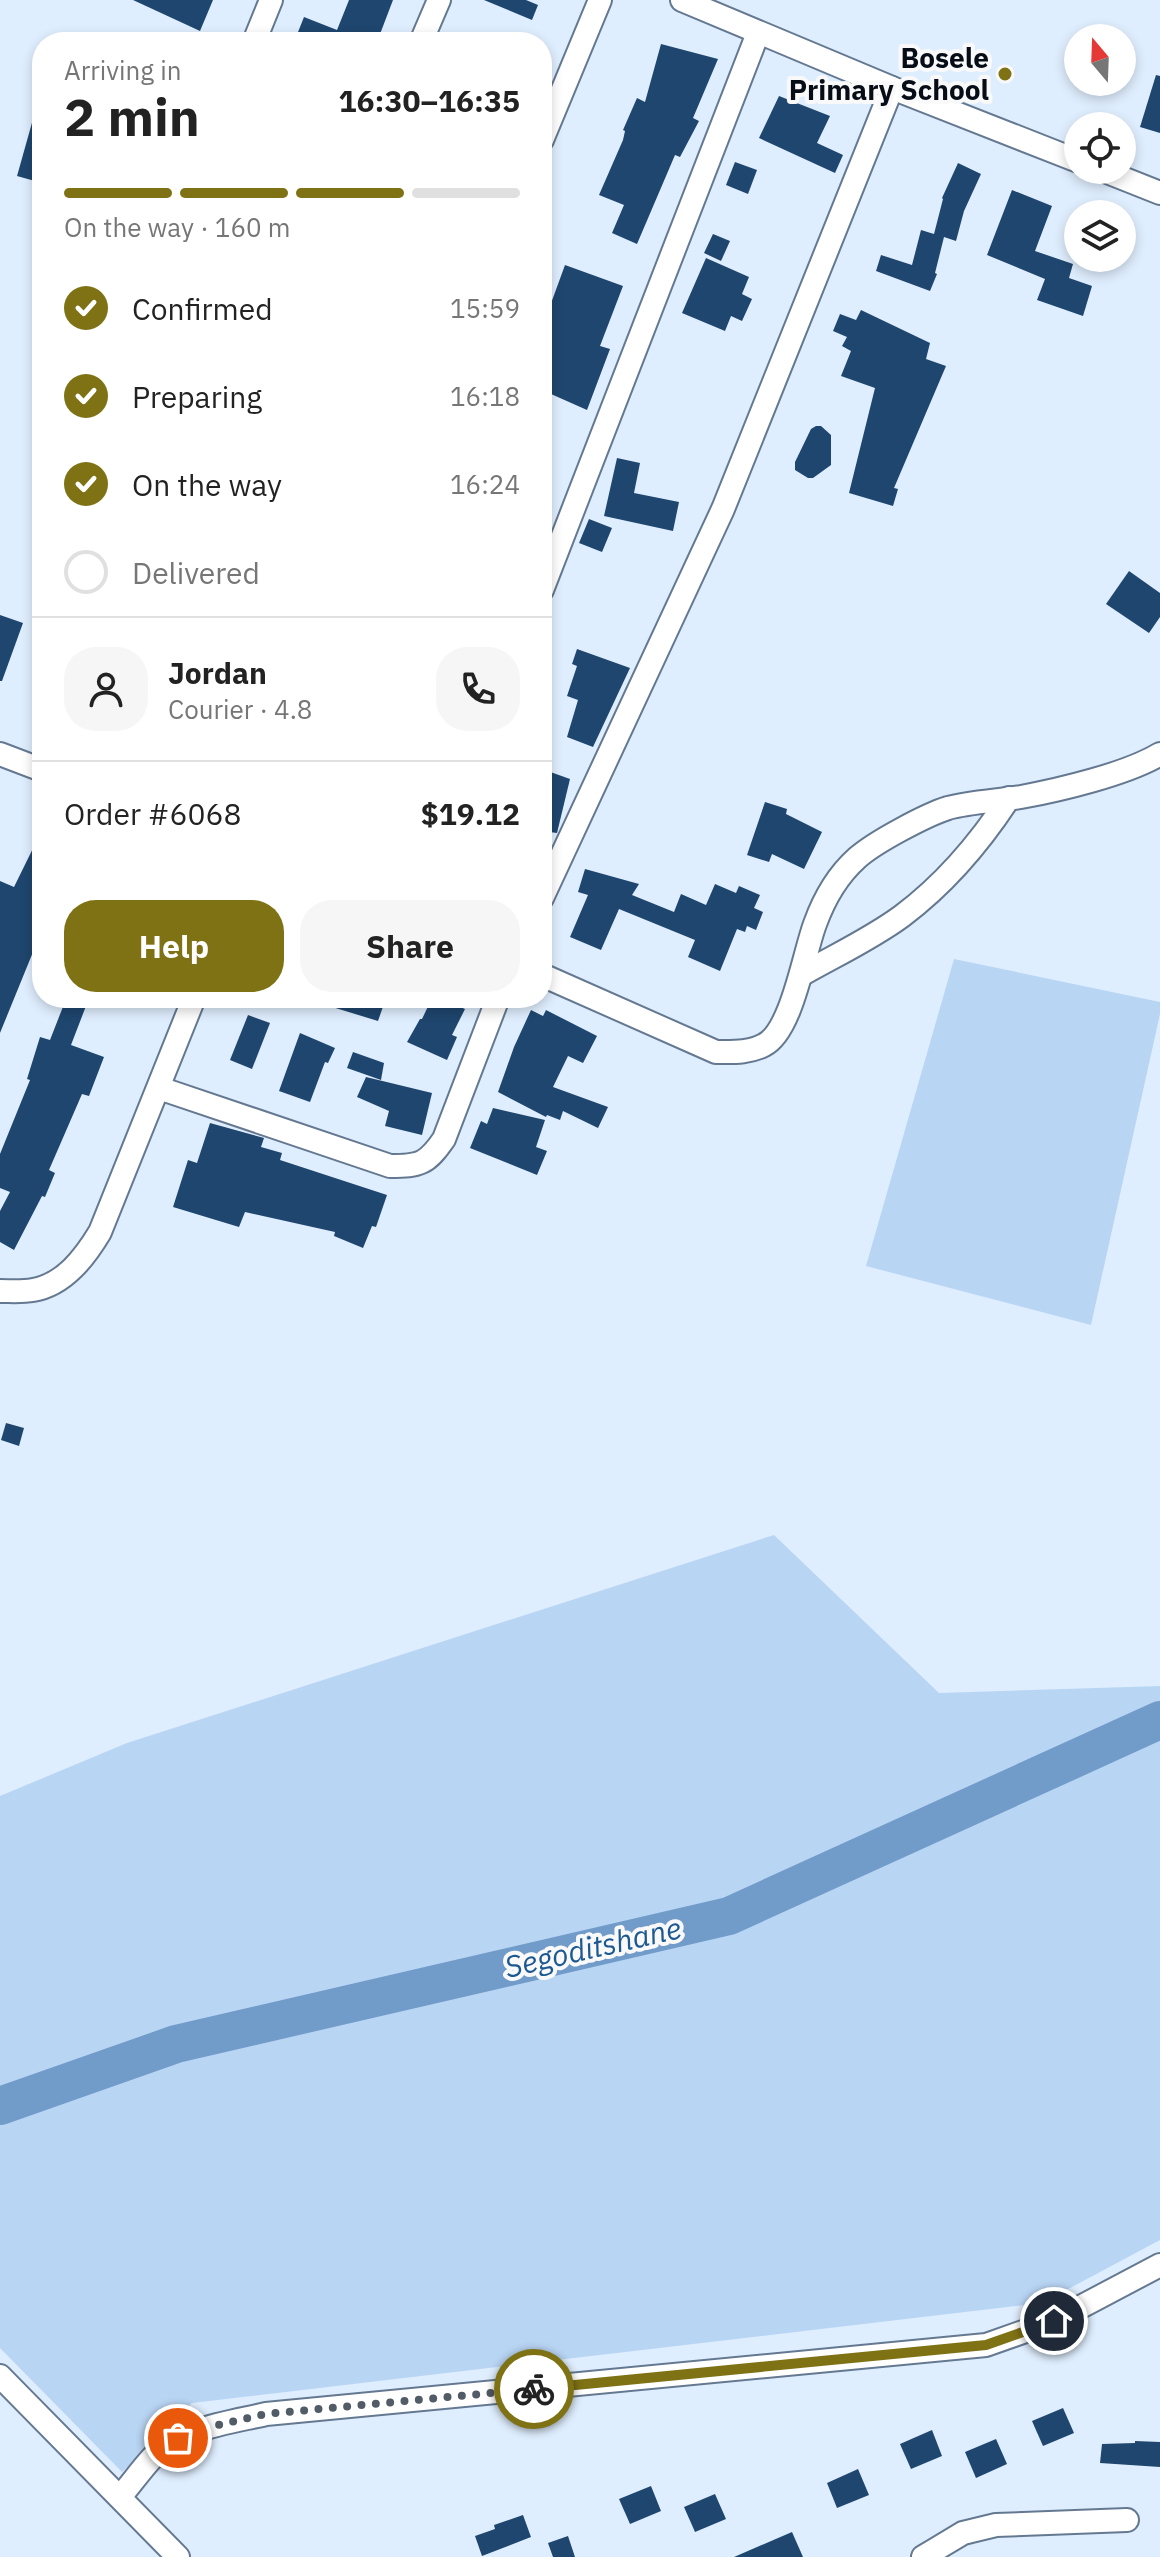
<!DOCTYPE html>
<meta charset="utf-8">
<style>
:root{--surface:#fff;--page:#f6f6f6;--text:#222;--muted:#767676;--line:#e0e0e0;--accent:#7f7214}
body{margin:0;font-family:"IBM Plex Sans",sans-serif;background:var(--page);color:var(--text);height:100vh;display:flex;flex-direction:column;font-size:30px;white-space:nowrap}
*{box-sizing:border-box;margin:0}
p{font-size:26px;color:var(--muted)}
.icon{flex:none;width:44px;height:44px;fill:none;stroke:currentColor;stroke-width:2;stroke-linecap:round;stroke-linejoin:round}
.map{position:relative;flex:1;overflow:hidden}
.panel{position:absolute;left:32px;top:32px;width:520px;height:976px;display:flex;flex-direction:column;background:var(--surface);border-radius:32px;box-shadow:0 4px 12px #0003}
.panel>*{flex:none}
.needle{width:52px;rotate:341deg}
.controls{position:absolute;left:1064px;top:24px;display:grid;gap:16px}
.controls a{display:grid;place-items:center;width:72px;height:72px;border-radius:50%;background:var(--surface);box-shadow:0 4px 12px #0003;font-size:40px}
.pin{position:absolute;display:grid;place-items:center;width:68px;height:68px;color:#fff;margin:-34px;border:4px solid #fff;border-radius:50%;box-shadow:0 2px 8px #0007}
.courier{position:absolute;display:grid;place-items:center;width:80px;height:80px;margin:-40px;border:6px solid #7f7214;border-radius:50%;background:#fff;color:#222;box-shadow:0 2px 10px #0007}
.summary em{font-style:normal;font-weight:700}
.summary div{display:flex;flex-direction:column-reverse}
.summary{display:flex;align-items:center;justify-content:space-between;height:136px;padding:0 32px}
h1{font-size:52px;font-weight:700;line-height:60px}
.bar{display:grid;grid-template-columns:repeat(4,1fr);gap:12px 8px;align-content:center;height:96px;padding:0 32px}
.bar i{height:10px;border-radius:6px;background:var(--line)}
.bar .current{background:var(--accent)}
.bar p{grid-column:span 4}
.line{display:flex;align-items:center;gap:20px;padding:0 32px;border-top:2px solid var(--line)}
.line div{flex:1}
.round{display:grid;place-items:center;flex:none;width:84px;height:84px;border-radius:32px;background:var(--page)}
ol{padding:0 32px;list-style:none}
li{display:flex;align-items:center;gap:24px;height:88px}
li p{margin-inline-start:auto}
li .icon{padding:8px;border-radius:50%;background:var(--accent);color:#fff;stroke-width:4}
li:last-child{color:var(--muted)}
li i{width:44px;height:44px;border:4px solid var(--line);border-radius:50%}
.primary-button{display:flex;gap:16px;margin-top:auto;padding:16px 32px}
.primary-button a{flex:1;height:92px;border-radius:32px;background:var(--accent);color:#fff;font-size:32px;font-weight:700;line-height:92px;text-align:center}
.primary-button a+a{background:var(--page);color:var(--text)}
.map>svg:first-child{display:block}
.green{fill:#b9d5f4}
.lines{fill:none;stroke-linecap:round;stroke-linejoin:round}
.river{stroke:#719bc8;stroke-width:38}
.building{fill:#1f466e}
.minor-casing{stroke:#647991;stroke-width:26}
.minor{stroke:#fff;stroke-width:22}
.done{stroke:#525c67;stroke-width:8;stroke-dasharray:0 14.4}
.route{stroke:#7f7214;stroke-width:10}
.poi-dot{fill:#7f7214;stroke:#f9f9f9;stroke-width:3}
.labels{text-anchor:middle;stroke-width:8;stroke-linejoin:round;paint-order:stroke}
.poi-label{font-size:28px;font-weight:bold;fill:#060d16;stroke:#f9f9f9;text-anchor:end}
.water-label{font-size:30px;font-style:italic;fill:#1c5892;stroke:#f9f9f9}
</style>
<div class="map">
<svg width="1160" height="2557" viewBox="0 0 1160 2557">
<rect width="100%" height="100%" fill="#dfeefe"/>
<g class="green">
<polygon points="954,959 1160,1002 1160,1014 1091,1325 866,1266"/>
<polygon points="774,1535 939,1693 1160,1686 1160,2240 1042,2303 192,2403 122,2472 0,2348 0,1796 127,1743"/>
</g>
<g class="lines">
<polyline class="river" points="0,2106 176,2044 729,1916 1160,1720"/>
</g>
<g class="building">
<polygon points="133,0 213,0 200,31"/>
<polygon points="349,0 393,0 377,42 294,42 304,17 337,30"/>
<polygon points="484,0 526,0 538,5 532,20"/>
<polygon points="661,44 718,59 693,118 699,121 680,157 675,155 637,244 612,233 624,205 599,195 623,140 625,131 623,130 637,98 645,102"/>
<polygon points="1156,75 1160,76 1160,133 1140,127"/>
<polygon points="779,96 830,116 817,143 843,155 835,173 759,138"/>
<polygon points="37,105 42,105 42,183 17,176"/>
<polygon points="735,162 757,170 748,194 726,185"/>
<polygon points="958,163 981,174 964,211 956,241 944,237 935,273 937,274 930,291 876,271 881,255 912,265 921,230 934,234 943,199 942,198"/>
<polygon points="1012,190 1052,206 1035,251 1073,264 1069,278 1092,286 1083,316 1037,300 1045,279 987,255"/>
<polygon points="713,234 730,241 721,261 704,253"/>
<polygon points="706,258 749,277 742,294 752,299 742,321 731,316 725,331 682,313"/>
<polygon points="565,265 623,286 600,346 610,349 587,410 542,390 542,328"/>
<polygon points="861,310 930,343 926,359 946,366 894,488 898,489 893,506 849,493 875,388 841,376 851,351 842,346 847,337 833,331 840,314 856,320"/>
<polygon points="816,426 821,426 831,435 831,465 813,478 808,478 795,470 795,462 811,429"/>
<polygon points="617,458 640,463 634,493 679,502 673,531 604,516"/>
<polygon points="589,519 612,528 602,552 579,543"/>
<polygon points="1129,571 1160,593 1160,617 1149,633 1106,604"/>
<polygon points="0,615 23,623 2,681 0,681"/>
<polygon points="577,649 630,668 593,747 567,737 578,700 567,696 577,666 572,664"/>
<polygon points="542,769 570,779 557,833 542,831"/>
<polygon points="765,802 787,809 786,814 822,832 804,869 772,854 769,862 747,855"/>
<polygon points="42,830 42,930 0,1033 0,881 14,887"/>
<polygon points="585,869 639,884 632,895 674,912 681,894 706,905 715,884 736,893 739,886 760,895 754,908 763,912 756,930 747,926 745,932 737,929 720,971 688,957 695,940 619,909 601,950 570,937 588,895 578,892"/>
<polygon points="317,998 386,998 378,1021 316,1002"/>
<polygon points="432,998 456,998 453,1004 465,1009 452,1035 457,1037 447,1060 407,1042 420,1019 422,1019"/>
<polygon points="66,999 86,1006 71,1045 104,1057 89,1096 82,1094 49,1170 55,1173 45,1197 42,1196 14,1250 0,1242 0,1211 10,1192 0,1188 0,1154 30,1080 27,1079 40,1037 50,1040"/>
<polygon points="531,1010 543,1016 546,1010 597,1036 583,1063 568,1056 553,1087 608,1107 598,1128 563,1111 560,1120 547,1115 546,1117 498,1092 514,1047"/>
<polygon points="248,1015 270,1023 252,1069 230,1060"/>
<polygon points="300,1033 335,1048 328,1063 325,1062 310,1102 279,1091"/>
<polygon points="353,1052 384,1063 381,1080 347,1068"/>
<polygon points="366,1077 432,1093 422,1135 385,1126 389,1111 357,1097"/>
<polygon points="493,1108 545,1120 536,1147 547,1151 537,1175 470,1148 481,1121 487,1124"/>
<polygon points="210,1123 264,1138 261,1147 282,1153 280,1160 387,1195 376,1227 372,1226 363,1248 334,1236 335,1232 245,1212 239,1227 173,1207 188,1160 197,1163"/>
<polygon points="6,1423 24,1428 19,1446 1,1440"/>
<polygon points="1063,2408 1074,2433 1043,2446 1032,2421"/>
<polygon points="932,2430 942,2456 911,2469 900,2444"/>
<polygon points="996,2439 1007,2464 976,2478 965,2452"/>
<polygon points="1135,2441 1160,2442 1160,2467 1100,2463 1102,2444 1135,2443"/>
<polygon points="858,2469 869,2495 837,2508 827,2483"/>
<polygon points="651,2486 661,2511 630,2524 619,2499"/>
<polygon points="715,2494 726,2519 695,2532 684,2507"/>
<polygon points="523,2515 531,2537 482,2556 475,2536 495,2529 494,2525"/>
<polygon points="792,2532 803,2557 734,2557"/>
<polygon points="568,2536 575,2557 553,2557 548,2543"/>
</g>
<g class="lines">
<defs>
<g id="minor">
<polyline points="682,0 892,88 1078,161"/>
<polyline points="254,42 271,0"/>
<polyline points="421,42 439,0"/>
<polyline points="542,140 600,0"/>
<polyline points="1102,170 1160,193"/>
<polyline points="542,590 758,33"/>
<polyline points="0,754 42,770"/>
<polyline points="542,898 723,509 892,88"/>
<path d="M542,975l174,77c17,0 33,1 48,-7 28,-14 40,-92 51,-121 9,-25 23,-49 42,-66 18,-16 69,-43 91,-50 23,-6 49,-7 73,-11 38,-7 106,-23 139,-43"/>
<path d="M801,975c33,-19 70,-36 101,-59 44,-33 77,-72 107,-118"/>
<path d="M159,1088l231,78c30,0 37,-2 54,-27l54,-141"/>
<path d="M0,1291c11,0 22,1 33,-1 31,-5 52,-33 67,-58l94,-234"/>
<polyline points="0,2376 178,2557"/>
<path d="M120,2497c11,-13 21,-27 32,-39 29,-30 75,-35 114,-44l720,-69 68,-24 106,-56"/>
<polyline points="923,2557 963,2533 996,2525 1127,2520"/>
</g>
</defs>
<use href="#minor" class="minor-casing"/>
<use href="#minor" class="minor"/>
</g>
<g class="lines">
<polyline class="done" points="178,2438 214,2426 266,2414 534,2389"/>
<polyline class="route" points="534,2389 986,2345 1054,2321"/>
</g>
<circle class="poi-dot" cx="1005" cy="74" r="8"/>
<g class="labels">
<g class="poi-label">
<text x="989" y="68">Bosele<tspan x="989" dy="32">Primary School</tspan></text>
</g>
<g class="water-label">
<text transform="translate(593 1948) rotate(-13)" y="10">Segoditshane</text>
</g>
</g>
</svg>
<div class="controls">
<a><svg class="needle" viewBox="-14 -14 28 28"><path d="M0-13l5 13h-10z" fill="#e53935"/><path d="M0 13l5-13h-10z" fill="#767676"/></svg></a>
<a><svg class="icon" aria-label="locate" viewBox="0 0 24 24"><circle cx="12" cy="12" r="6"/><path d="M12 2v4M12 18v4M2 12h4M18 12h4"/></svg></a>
<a><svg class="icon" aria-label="layers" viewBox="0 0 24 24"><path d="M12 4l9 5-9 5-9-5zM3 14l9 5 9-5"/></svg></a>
</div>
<div class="pin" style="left:178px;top:2438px;background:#ea580c"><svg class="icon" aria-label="bag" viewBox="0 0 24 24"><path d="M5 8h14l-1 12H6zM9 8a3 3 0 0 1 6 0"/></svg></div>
<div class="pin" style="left:1054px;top:2321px;background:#1f2937"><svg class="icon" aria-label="home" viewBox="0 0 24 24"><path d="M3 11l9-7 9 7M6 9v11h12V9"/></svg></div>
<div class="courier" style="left:534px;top:2389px"><svg class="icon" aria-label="bike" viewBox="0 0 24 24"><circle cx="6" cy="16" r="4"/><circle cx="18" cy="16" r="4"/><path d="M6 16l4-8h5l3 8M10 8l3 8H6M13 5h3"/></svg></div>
<section class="panel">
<div class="summary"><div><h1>2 min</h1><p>Arriving in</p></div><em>16:30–16:35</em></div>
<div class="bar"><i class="current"></i><i class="current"></i><i class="current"></i><i></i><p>On the way · 160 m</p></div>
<ol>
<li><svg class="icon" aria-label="check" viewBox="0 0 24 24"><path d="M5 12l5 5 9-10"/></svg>Confirmed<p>15:59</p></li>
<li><svg class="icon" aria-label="check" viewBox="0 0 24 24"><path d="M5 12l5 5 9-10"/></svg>Preparing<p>16:18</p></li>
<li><svg class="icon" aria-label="check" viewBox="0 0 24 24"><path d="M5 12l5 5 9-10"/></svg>On the way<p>16:24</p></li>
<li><i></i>Delivered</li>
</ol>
<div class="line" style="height:144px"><a class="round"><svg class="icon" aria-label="person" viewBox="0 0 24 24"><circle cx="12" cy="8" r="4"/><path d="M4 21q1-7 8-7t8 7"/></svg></a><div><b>Jordan</b><p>Courier · 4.8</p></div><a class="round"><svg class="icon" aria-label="phone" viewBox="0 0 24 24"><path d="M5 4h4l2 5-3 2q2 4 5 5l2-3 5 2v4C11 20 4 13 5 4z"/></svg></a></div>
<div class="line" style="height:104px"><div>Order #6068</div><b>$19.12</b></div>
<div class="primary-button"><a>Help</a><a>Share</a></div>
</section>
</div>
